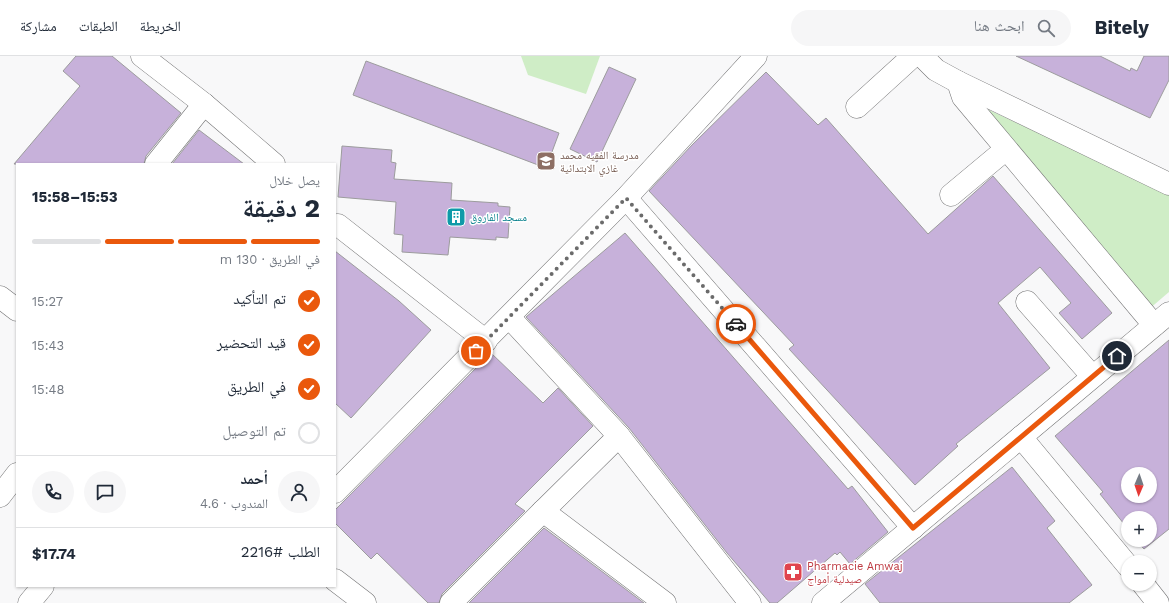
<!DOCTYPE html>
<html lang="ar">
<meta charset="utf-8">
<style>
:root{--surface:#fff;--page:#f6f6f7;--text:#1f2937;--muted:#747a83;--line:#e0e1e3;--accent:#ea580c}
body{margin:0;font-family:"Work Sans","Noto Naskh Arabic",sans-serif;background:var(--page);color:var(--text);direction:rtl;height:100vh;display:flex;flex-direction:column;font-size:15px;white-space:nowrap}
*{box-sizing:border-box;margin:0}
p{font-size:13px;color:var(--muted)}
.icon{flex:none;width:22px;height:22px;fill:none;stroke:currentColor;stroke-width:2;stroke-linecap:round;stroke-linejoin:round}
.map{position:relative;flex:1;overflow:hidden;direction:ltr}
.side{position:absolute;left:16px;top:107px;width:320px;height:424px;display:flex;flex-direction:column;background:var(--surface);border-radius:0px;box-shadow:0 1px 3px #0004;direction:rtl}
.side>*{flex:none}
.needle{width:26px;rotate:182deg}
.controls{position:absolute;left:1121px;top:411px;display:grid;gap:8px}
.controls a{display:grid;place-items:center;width:36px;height:36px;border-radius:50%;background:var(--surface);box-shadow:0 1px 3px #0004;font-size:20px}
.pin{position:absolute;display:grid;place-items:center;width:34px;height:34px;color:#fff;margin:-17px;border:2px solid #fff;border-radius:50%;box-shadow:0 1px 4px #0007}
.courier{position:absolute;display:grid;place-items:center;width:40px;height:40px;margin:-20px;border:3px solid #ea580c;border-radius:50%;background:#fff;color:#222;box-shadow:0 1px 5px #0007}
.overview em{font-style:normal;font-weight:700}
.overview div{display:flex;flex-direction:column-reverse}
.overview{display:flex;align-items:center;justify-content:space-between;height:68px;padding:0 16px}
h1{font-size:26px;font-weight:700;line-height:30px}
.bar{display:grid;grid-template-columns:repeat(4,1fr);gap:6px 4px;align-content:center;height:48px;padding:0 16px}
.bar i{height:5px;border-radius:3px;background:var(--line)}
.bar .selected{background:var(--accent)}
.bar p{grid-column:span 4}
.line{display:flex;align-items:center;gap:10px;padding:0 16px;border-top:1px solid var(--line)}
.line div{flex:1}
.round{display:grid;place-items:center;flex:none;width:42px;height:42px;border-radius:21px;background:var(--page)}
ol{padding:0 16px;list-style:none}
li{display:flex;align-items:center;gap:12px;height:44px}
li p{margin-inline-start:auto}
li .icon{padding:4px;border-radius:50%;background:var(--accent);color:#fff;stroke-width:4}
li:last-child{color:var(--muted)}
li i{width:22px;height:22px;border:2px solid var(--line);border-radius:50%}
header{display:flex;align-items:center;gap:24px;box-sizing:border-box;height:56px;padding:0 20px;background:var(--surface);border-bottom:1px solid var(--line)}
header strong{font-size:19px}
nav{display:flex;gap:22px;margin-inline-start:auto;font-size:14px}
.search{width:280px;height:36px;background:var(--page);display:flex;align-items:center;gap:10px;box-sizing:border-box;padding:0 14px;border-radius:22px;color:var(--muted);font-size:15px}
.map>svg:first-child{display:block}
.green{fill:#cfedc6}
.building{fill:#c7b1da;stroke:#9c9c9d;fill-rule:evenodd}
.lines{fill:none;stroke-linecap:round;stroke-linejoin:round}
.minor-casing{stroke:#737374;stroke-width:23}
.minor{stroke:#fff;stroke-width:22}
.done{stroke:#6b6b6b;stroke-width:4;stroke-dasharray:0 7.2}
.route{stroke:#ea580c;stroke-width:5}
.labels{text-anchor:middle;stroke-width:3;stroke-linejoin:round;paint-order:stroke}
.education-label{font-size:11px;fill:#785e54;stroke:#fff;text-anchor:start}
.culture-label{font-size:11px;fill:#0d838f;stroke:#fff;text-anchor:start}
.health-label{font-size:11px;fill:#be3a42;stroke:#fff;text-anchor:start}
</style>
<header>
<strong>Bitely</strong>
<div class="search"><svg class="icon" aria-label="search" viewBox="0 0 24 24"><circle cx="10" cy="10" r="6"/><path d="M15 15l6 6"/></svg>ابحث هنا</div>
<nav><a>الخريطة</a><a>الطبقات</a><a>مشاركة</a></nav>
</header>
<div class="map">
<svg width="1169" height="547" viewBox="0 0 1169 547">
<rect width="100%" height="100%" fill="#f8f8f9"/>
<g class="green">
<polygon points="521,0 600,0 586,38 528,19"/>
<polygon points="974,47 1169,138 1169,236 1148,254"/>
</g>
<g class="building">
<polygon points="76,0 112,0 181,57 146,100 144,108 14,108 80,30 63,15"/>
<polygon points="1016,0 1100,0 1130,15 1131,12 1137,15 1144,0 1169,0 1169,24 1150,62"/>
<polygon points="366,5 559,77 546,112 353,39"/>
<polygon points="609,11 636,23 597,106 570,93"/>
<polygon points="766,16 818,69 826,62 928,178 993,120 1112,257 1082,283 1059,257 1071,247 1040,211 998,247 1050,312 956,388 958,390 915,429 789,293 794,289 649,135 692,89"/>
<polygon points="199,74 244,108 172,108"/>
<polygon points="342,90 392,94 391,106 396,107 394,123 452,127 451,144 498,147 498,150 510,151 508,182 496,181 496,184 450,181 448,199 402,196 403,179 394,178 396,146 338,141"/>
<polygon points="625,177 848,433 852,430 888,476 850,508 840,496 837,499 835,497 777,547 770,547 727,497 629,372 526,261"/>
<polygon points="335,195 399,245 431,274 351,362 335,347"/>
<path d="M1169,284v189l-25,20 -8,-9h14v-22h-22v11l-28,-35 3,-2 -48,-56zM1128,418h22v22h-22z"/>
<polygon points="491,297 543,347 558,332 593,370 515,448 525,455 442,538 439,547 428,547 377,497 371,503 335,467 335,454"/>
<polygon points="1012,411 1055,465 1047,472 1092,529 1069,547 880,547 865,528"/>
<polygon points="544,472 644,547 469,547"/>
</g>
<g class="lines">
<defs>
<g id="minor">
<polyline points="142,0 204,48 274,108"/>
<polyline points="922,0 936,14 958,26 963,41 1154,269"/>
<polyline points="958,26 1169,128"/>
<polyline points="857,51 913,0"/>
<polyline points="156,108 204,48"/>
<polyline points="951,139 1005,94"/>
<polyline points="626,142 913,472"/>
<polyline points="338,169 486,285"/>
<polyline points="0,241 17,254"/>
<polyline points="1027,246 1092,320"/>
<polyline points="509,261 619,380"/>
<polyline points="1021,381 1128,510"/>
<polyline points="335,436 626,142 756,0"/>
<polyline points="0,440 17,418"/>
<polyline points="335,524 365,547"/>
<polyline points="1143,528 1158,547"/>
<polyline points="29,547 43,530"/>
<polyline points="451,547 543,455"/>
<polyline points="665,547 543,455 619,380 750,547"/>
<polyline points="823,547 1169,257"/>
</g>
</defs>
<use href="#minor" class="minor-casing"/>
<use href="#minor" class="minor"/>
</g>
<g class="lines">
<polyline class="done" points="476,295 626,142 736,268"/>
<polyline class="route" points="736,268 913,472 1117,300"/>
</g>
<defs>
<symbol id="school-square" viewBox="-11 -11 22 22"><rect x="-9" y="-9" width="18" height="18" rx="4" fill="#8d6e63" stroke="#fff"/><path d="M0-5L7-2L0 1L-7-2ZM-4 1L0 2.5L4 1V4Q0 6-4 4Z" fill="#fff"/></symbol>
<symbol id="building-square" viewBox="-11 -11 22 22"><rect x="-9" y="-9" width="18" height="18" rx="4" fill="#0f9aa8" stroke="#fff"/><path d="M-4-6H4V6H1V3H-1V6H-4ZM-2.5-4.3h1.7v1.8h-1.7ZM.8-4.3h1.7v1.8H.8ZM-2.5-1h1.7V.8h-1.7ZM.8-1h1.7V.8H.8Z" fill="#fff"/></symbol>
<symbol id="pharmacy-square" viewBox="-11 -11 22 22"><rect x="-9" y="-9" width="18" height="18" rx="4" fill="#e0444e" stroke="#fff"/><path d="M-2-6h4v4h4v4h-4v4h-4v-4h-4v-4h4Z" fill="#fff"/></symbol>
</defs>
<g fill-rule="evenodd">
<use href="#school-square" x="535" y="94" width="22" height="22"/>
<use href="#building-square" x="445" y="150" width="22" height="22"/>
<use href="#pharmacy-square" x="782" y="505" width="22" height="22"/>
</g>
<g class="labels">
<g class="education-label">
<text x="560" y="103">مدرسة الفقيه محمد<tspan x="560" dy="13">غازي الابتدائية</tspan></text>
</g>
<g class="culture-label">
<text x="470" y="165">مسجد الفاروق</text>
</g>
<g class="health-label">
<text x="807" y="514">Pharmacie Amwaj<tspan x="807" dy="13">صيدلية أمواج</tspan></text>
</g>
</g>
</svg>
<div class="controls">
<a><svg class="needle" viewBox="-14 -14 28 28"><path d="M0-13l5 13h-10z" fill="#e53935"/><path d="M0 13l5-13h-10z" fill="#747a83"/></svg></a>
<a>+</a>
<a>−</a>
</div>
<div class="pin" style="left:476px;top:295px;background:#ea580c"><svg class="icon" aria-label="bag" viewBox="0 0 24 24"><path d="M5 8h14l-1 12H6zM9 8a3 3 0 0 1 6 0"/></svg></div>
<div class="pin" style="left:1117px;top:300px;background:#1f2937"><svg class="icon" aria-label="home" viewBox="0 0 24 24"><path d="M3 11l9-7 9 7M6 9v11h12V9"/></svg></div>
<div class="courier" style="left:736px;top:268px"><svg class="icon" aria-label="car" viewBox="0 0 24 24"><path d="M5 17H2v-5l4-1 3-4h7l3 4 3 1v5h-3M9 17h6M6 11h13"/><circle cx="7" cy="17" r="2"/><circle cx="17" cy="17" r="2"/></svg></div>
<section class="side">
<div class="overview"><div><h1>2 دقيقة</h1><p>يصل خلال</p></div><em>15:53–15:58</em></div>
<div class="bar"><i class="selected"></i><i class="selected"></i><i class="selected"></i><i></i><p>في الطريق · 130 m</p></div>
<ol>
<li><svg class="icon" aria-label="check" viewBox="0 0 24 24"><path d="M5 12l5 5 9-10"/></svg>تم التأكيد<p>15:27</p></li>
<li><svg class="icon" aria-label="check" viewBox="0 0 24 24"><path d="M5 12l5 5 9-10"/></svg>قيد التحضير<p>15:43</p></li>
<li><svg class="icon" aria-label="check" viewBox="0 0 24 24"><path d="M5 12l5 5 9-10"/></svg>في الطريق<p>15:48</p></li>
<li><i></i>تم التوصيل</li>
</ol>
<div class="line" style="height:72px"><a class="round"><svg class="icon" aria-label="person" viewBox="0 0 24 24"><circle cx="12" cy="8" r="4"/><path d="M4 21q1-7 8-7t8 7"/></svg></a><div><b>أحمد</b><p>المندوب · 4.6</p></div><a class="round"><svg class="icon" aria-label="chat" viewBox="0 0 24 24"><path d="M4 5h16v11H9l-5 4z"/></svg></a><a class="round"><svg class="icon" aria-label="phone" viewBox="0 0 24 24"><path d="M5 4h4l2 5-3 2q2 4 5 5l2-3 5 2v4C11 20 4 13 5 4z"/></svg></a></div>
<div class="line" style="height:52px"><div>الطلب #2216</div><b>$17.74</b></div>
</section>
</div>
